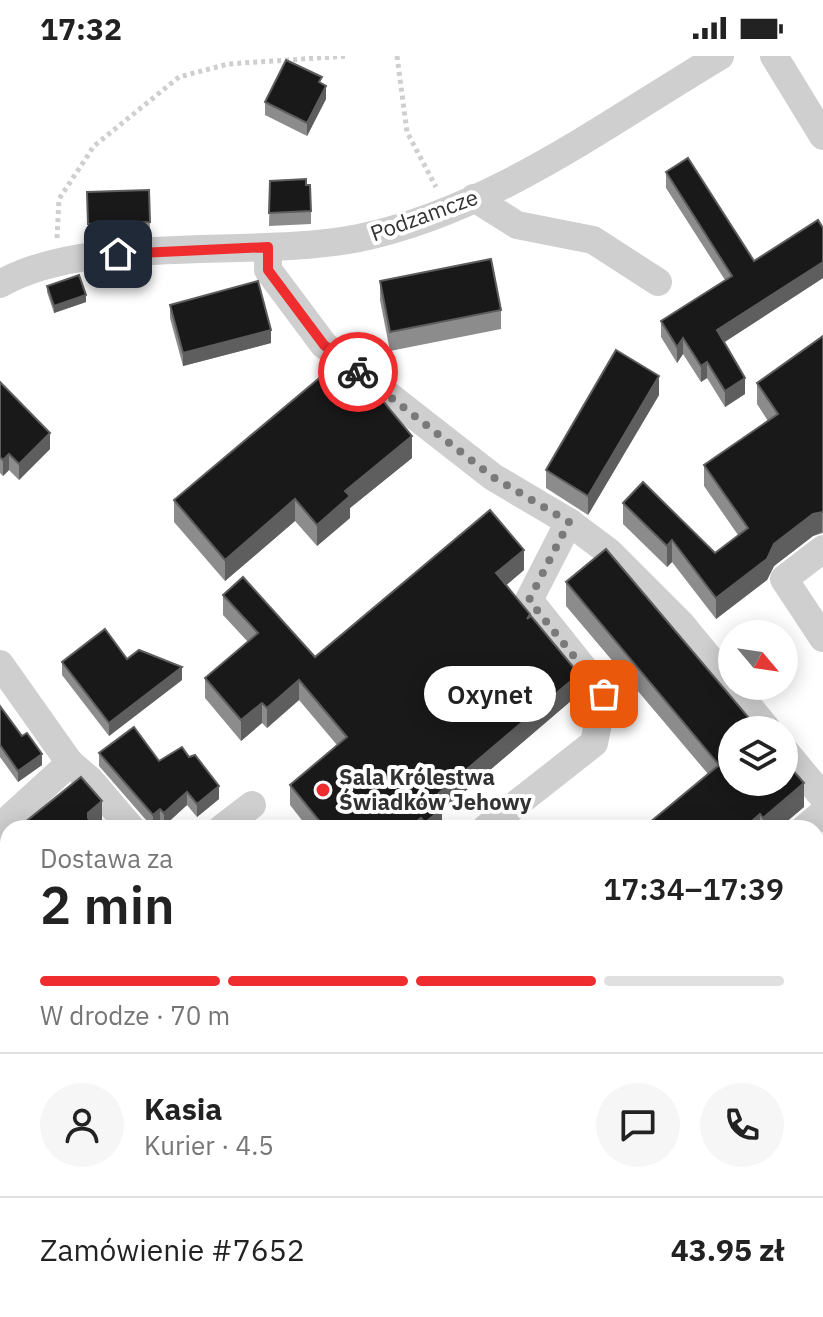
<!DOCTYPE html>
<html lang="pl">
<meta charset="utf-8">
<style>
:root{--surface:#fff;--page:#f6f6f6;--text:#222;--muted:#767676;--line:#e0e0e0;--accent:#f02d2e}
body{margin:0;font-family:"IBM Plex Sans",sans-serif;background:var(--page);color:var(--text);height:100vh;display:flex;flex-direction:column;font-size:30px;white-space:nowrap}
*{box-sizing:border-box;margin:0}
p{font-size:26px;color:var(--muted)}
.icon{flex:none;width:44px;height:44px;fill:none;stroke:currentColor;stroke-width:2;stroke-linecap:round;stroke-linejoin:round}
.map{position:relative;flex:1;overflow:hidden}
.drawer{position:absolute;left:0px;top:764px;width:824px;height:498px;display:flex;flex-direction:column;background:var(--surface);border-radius:24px 24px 0 0;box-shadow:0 4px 20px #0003}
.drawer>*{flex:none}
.needle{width:52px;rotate:119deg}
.controls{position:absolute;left:718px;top:564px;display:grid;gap:16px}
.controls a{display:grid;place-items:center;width:80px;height:80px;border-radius:50%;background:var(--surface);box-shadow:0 4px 20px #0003;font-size:40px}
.pin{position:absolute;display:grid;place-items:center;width:68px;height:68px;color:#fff;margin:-34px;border-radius:16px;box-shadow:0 4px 12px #0006}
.courier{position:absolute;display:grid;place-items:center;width:80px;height:80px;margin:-40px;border:6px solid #f02d2e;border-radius:50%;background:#fff;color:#222;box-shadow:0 2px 10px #0007}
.bubble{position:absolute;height:56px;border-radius:28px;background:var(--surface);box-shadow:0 4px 20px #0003;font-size:26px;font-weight:600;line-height:56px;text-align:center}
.overview em{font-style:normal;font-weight:600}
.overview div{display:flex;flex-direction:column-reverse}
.overview{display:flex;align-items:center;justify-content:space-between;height:136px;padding:0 40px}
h1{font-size:52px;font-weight:600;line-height:60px}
.bar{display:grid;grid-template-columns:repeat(4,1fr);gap:12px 8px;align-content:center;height:96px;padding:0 40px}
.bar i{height:10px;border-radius:6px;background:var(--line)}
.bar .on{background:var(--accent)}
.bar p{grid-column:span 4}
.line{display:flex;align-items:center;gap:20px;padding:0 40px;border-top:2px solid var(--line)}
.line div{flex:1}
.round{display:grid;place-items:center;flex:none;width:84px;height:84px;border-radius:42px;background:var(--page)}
.status{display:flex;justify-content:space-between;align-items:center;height:56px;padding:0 40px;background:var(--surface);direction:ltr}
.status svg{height:22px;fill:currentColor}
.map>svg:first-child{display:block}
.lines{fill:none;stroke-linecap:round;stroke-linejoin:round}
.path{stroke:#cfcfcf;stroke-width:5;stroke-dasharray:4 4;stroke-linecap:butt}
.minor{stroke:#cfcfcf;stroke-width:28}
.wall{fill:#8c8c8c}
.shaded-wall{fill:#5e5e5e}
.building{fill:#191919;stroke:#5e5e5e;stroke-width:2}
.done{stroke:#7a7a7a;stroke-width:8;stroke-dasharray:0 14.4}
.route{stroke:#f02d2e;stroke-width:10}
.poi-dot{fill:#f02d2e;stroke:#fff;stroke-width:3}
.labels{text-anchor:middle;stroke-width:8;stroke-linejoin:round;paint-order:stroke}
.street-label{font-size:22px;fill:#323232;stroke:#fff}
.poi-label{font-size:22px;font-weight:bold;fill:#323232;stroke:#fff;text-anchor:start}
</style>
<div class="status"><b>17:32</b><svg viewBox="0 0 49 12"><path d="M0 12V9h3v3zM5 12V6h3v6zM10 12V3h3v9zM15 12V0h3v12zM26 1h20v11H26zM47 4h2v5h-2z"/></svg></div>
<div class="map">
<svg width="823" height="1261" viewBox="0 0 823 1261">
<rect width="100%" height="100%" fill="#fff"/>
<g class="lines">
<g class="path">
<polyline points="397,0 407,76 436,131"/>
<polyline points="57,182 59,143 94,90 179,21 228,8 348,0"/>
</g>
<g class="minor">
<polyline points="774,0 823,80"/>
<polyline points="474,142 517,169 593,184 658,226"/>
<polyline points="268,191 268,214 324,289 493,421 569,466 609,496 682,569 768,674"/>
<path d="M0,228c87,-51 256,-25 359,-46 131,-27 247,-114 361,-182"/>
<polyline points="823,493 784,523 823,582"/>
<polyline points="0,608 70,707"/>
<polyline points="784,694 823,741"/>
<polyline points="0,771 70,707 91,725 131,772"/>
<polyline points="222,772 252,749"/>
<polyline points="486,772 594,687 604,638 529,544 569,466"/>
<polyline points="805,772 823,757"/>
<polyline points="816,1146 823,1144"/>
<polyline points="514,1261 532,1254"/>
</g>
</g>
<g class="wall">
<polygon points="322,28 326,43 307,80 265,59 265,46"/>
<polygon points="666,116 754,205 823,172 823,222 724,286 745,338 725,351 707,322 701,326 683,298 677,307 661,281 661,265 725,224 666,132"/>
<polygon points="270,125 311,155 311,168 269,170"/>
<polygon points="149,134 150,177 88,179 87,136"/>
<polygon points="380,225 501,254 501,273 390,295 380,244"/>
<polygon points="47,230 86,246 54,257 47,236"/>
<polygon points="170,249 271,287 183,310 170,262"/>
<polygon points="823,280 823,477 813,480 774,510 767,524 716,563 672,506 667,511 623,468 623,447 715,497 738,479 704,430 704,409 768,365 757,348 757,327"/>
<polygon points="0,326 50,393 19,424 9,414 3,420 0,417"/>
<polygon points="659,339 588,459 546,432 546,414"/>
<polygon points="412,402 350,452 350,462 317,490 295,465 225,525 174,466 174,444"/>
<polygon points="524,514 506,529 530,561 579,638 442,755 442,772 308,772 290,749 290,729 337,689 299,644 267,672 262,667 241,685 205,642 205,622 248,586 223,559 223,539 315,601"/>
<polygon points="566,526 804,751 779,772 643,772 708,718 566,550"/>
<polygon points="127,603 182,624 109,680 62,619 62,606"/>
<polygon points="0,650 42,709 18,726 0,701"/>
<polygon points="99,697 159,705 219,743 197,761 187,749 164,770 160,766 153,772 99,710"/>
</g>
<g class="shaded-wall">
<polygon points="326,30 326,43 307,80 307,67"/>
<polygon points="823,206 823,222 717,291 717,274"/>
<polygon points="86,239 86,246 54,257 54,250"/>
<polygon points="271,274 271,287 183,310 183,297"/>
<polygon points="683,282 683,298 677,307 677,291"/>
<polygon points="707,306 707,322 701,326 701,310"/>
<polygon points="659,320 659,339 588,459 588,440"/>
<polygon points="745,322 745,338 725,351 725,335"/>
<polygon points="50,377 50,393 19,424 19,408"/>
<polygon points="412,380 412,402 350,452 350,462 317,490 317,469 345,435"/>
<polygon points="9,398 9,414 3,420 3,404"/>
<polygon points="295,443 295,465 225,525 225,504"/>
<polygon points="822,455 822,476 813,480 774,510 767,524 716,563 716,542 774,488 813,458"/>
<polygon points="672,484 672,506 667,511 667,490"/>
<polygon points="524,494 524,514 496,538 496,517"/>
<polygon points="182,611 182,624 109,680 109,667"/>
<polygon points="579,618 579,638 442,755 442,772 425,772 425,767 433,742"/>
<polygon points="299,624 299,644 267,672 267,652"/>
<polygon points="262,647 262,667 241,685 241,664"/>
<polygon points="42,698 42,709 18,726 18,715"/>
<polygon points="804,727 804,751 779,772 763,772 763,762"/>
<polygon points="219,730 219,743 197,761 197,748"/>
<polygon points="187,736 187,749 164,770 164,757"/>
<polygon points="102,745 102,764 92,772 88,772 88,757"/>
<polygon points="160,753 160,766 153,772 153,759"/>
<polygon points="760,758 760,772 744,772"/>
<polygon points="421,762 421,772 408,772"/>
<polygon points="823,895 823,902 816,905 816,899"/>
<polygon points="818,1091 818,1104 816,1105 816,1092"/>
<polygon points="5,1184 5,1203 0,1207 0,1188"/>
<polygon points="671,1254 673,1254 673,1260 670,1261 652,1261"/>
</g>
<g class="building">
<polygon points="286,4 322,21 319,26 326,30 307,67 265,46"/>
<polygon points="688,102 754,205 818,164 823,172 823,206 717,274 745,322 725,335 707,306 701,310 683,282 677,291 661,265 732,220 666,116"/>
<polygon points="306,123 306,129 310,129 311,155 269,157 270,125"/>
<polygon points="149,134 150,166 88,168 87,136"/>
<polygon points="491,203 501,254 390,276 380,225"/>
<polygon points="79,219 86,239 54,250 47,230"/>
<polygon points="258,225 271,274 183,297 170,249"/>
<polygon points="823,280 823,456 813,458 774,488 767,503 716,542 672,484 667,490 623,447 643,426 715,497 748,472 704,409 778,358 757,327"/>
<polygon points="616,294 659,320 588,440 546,414"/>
<polygon points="342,303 359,316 412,380 345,435 350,440 317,469 295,443 225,504 174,444"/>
<polygon points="0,326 50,377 19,408 9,398 3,404 0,401"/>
<polygon points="490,454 524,494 496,517 530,558 527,563 531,560 579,618 433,742 442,752 425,767 421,762 408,772 325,772 290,729 347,681 299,624 267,652 262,647 241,664 205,622 258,577 223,539 243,521 315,601"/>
<polygon points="606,493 759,674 732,674 732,726 784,726 784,704 804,727 763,762 760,758 744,772 643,772 719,709 566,526"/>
<polygon points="105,573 127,603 139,594 182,611 109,667 62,606"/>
<polygon points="0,650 22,680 27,677 42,698 18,715 0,689"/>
<polygon points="134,671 159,705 182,691 189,701 195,699 219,730 197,748 187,736 164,757 160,753 153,759 99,697"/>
<polygon points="81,721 102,745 88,757 88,762 97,772 28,772 24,767"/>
<polygon points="816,872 823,886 823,895 816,899"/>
<polygon points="0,1179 5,1184 0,1188"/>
<polygon points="645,1254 671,1254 652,1261 647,1261"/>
</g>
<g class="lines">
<polyline class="done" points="358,316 493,421 569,466 529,544 604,638"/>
<polyline class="route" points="118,198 268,191 268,214 324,289 358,316"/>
</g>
<circle class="poi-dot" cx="323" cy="734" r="8"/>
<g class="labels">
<g class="street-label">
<text transform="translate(424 159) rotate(-20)" y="8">Podzamcze</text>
</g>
<g class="poi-label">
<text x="339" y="729">Sala Królestwa<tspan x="339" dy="25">Świadków Jehowy</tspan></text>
</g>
</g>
</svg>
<div class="controls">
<a><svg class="needle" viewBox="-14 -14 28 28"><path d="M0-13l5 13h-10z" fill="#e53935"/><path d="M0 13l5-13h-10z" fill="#767676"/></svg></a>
<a><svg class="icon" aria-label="layers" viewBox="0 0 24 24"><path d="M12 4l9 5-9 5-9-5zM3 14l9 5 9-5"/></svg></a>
</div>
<div class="pin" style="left:604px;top:638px;background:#ea580c"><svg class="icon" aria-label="bag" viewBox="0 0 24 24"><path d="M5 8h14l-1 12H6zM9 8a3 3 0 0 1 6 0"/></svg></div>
<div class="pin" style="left:118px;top:198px;background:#1f2937"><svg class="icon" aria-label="home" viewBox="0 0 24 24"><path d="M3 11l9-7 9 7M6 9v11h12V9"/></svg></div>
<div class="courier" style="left:358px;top:316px"><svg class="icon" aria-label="bike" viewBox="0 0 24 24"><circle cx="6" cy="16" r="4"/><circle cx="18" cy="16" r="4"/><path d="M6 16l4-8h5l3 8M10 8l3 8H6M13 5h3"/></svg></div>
<div class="bubble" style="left:424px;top:610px;width:132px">Oxynet</div>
<section class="drawer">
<div class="overview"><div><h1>2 min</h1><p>Dostawa za</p></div><em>17:34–17:39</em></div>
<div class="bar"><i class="on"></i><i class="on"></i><i class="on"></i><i></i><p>W drodze · 70 m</p></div>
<div class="line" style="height:144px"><a class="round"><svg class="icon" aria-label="person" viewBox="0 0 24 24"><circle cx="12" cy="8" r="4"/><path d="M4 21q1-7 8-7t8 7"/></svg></a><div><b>Kasia</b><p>Kurier · 4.5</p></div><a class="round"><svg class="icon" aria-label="chat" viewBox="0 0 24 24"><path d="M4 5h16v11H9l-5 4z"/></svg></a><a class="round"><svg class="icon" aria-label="phone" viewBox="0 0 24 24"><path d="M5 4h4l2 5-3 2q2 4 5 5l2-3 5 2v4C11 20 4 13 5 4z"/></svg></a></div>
<div class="line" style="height:104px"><div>Zamówienie #7652</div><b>43.95 zł</b></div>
</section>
</div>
